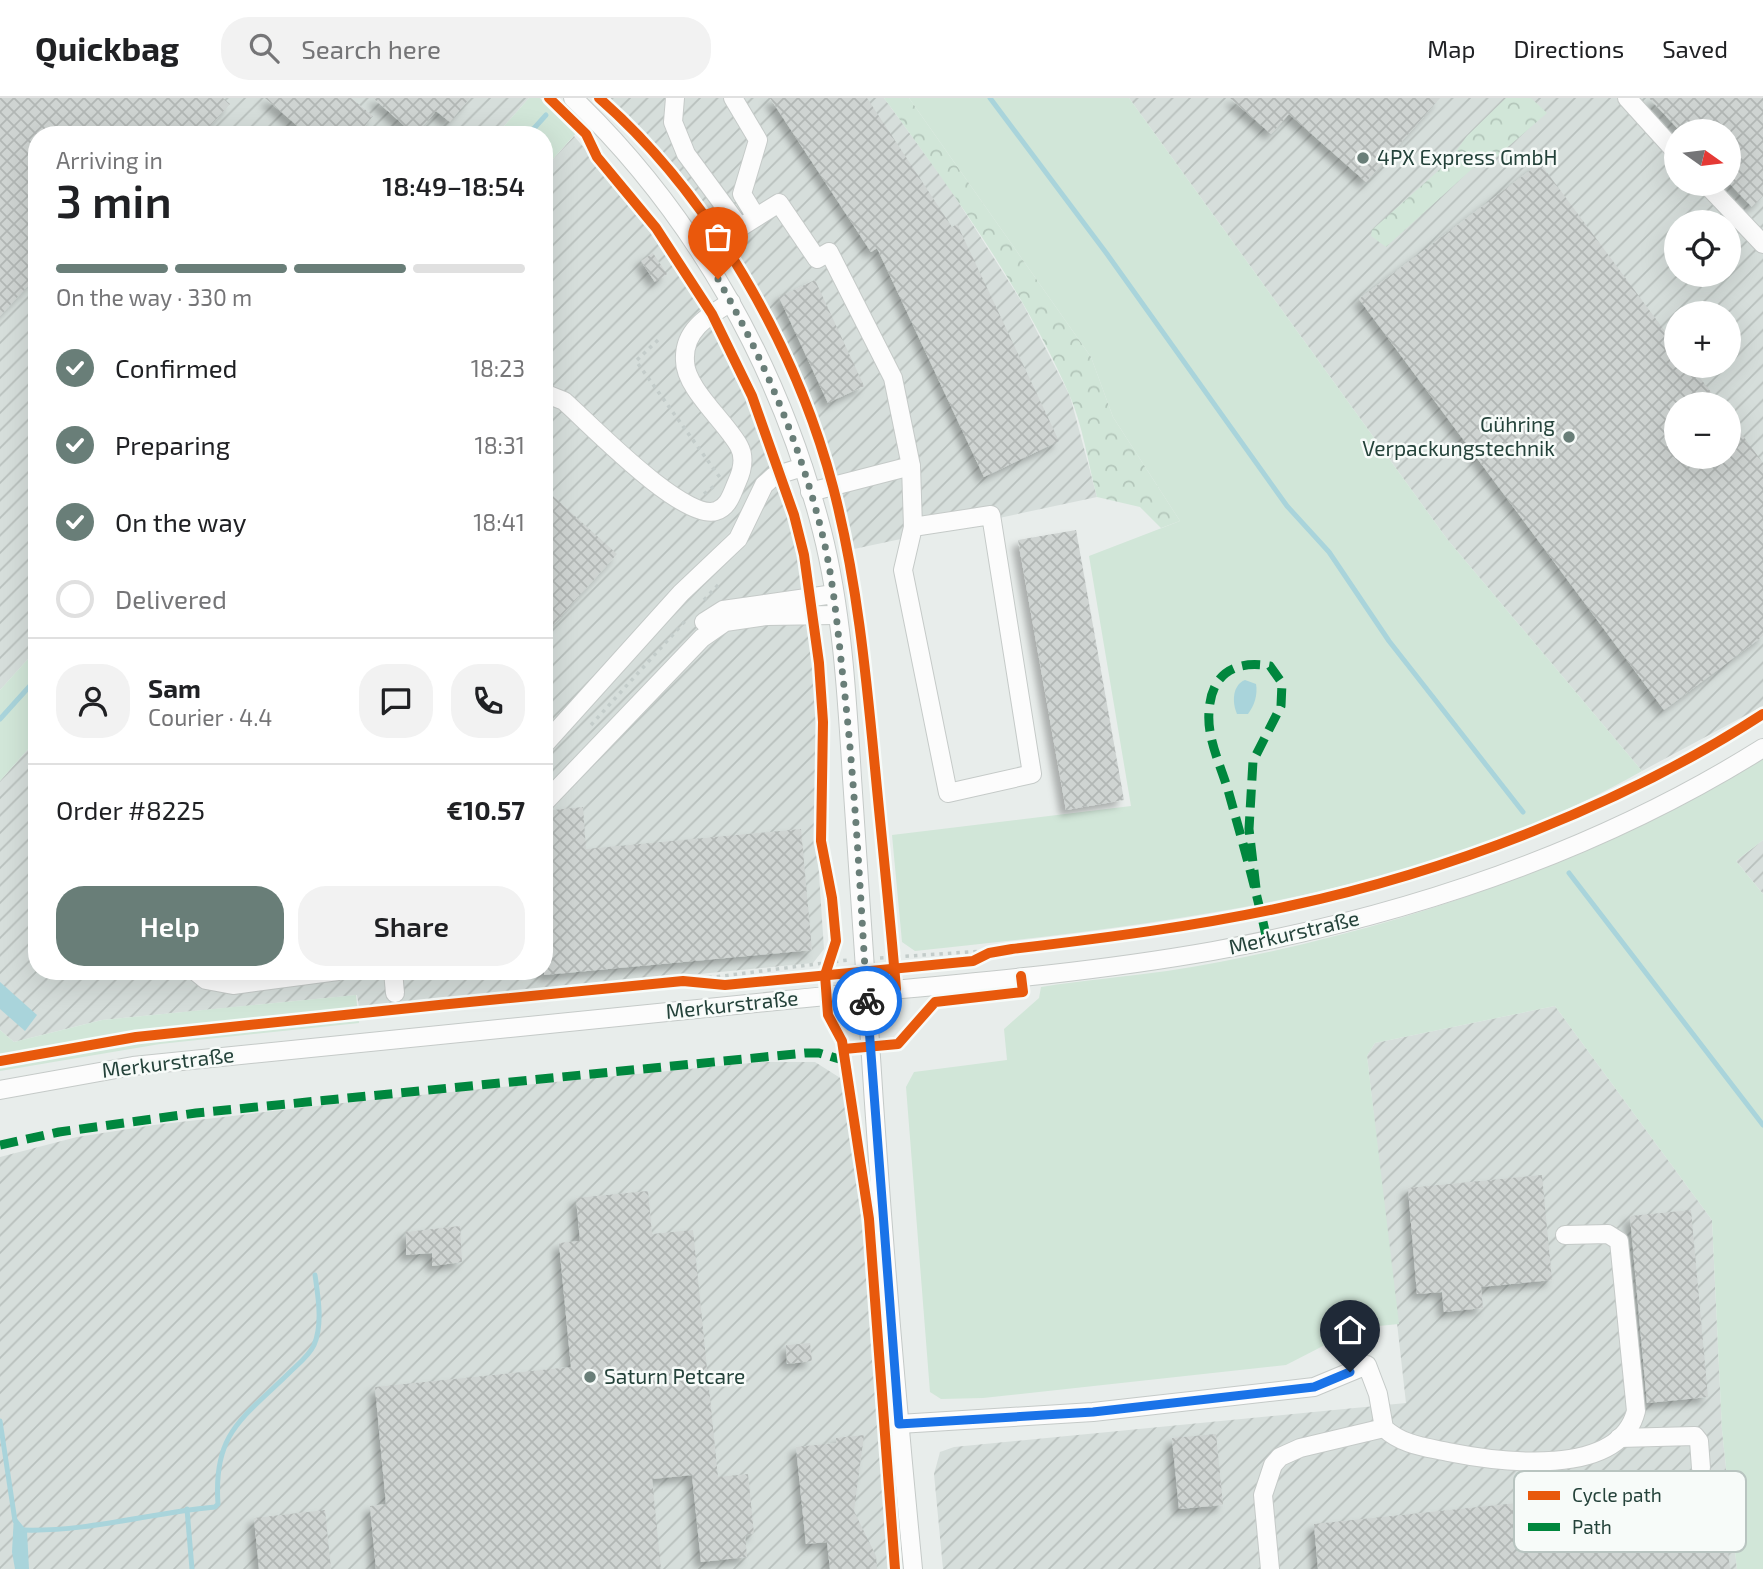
<!DOCTYPE html>
<meta charset="utf-8">
<style>
:root{--surface:#fff;--page:#f2f2f2;--text:#202124;--muted:#757577;--line:#e0e0e0;--accent:#697e78}
body{margin:0;font-family:"Exo 2",sans-serif;background:var(--page);color:var(--text);height:100vh;display:flex;flex-direction:column;font-size:26px;white-space:nowrap}
*{box-sizing:border-box;margin:0}
p{font-size:23px;color:var(--muted)}
.icon{flex:none;width:38px;height:38px;fill:none;stroke:currentColor;stroke-width:2;stroke-linecap:round;stroke-linejoin:round}
.map{position:relative;flex:1;overflow:hidden}
.drawer{position:absolute;left:28px;top:28px;width:525px;height:854px;display:flex;flex-direction:column;background:var(--surface);border-radius:28px;box-shadow:0 7px 28px #0002}
.drawer>*{flex:none}
.needle{width:46px;rotate:104deg}
.controls{position:absolute;left:1664px;top:21px;display:grid;gap:14px}
.controls a{display:grid;place-items:center;width:77px;height:77px;border-radius:50%;background:var(--surface);box-shadow:0 7px 28px #0002;font-size:35px}
.pin{position:absolute;display:grid;place-items:center;width:60px;height:60px;color:#fff;margin:-72px -30px;border-radius:50% 50% 50% 0;rotate:-45deg;box-shadow:0 0 7px #0007}
.pin .icon{rotate:45deg}
.courier{position:absolute;display:grid;place-items:center;width:70px;height:70px;margin:-35px;border:5px solid #1a73e8;border-radius:50%;background:#fff;color:#222;box-shadow:0 2px 9px #0007}
.head em{font-style:normal;font-weight:600}
.head div{display:flex;flex-direction:column-reverse}
.head{display:flex;align-items:center;justify-content:space-between;height:119px;padding:0 28px}
h1{font-size:46px;font-weight:600;line-height:52px}
.bar{display:grid;grid-template-columns:repeat(4,1fr);gap:10px 7px;align-content:center;height:84px;padding:0 28px}
.bar i{height:9px;border-radius:5px;background:var(--line)}
.bar .active{background:var(--accent)}
.bar p{grid-column:span 4}
.line{display:flex;align-items:center;gap:18px;padding:0 28px;border-top:2px solid var(--line)}
.line div{flex:1}
.round{display:grid;place-items:center;flex:none;width:74px;height:74px;border-radius:28px;background:var(--page)}
ol{padding:0 28px;list-style:none}
li{display:flex;align-items:center;gap:21px;height:77px}
li p{margin-inline-start:auto}
li .icon{padding:7px;border-radius:50%;background:var(--accent);color:#fff;stroke-width:4}
li:last-child{color:var(--muted)}
li i{width:38px;height:38px;border:4px solid var(--line);border-radius:50%}
.button{display:flex;gap:14px;margin-top:auto;padding:14px 28px}
.button a{flex:1;height:80px;border-radius:28px;background:var(--accent);color:#fff;font-size:28px;font-weight:600;line-height:80px;text-align:center}
.button a+a{background:var(--page);color:var(--text)}
header{display:flex;align-items:center;gap:42px;box-sizing:border-box;height:98px;padding:0 35px;background:var(--surface);border-bottom:2px solid var(--line)}
header strong{font-size:33px}
nav{display:flex;gap:38px;margin-inline-start:auto;font-size:24px}
.search{width:490px;height:63px;background:var(--page);display:flex;align-items:center;gap:18px;box-sizing:border-box;padding:0 24px;border-radius:28px;color:var(--muted);font-size:26px}
.map>svg:first-child{display:block}
.industrial{fill:url(#industrial-furrows);fill-rule:evenodd}
.grass{fill:#d1e6d8}
.forest{fill:url(#forest-crowns)}
.water{fill:#a9d4db}
.lines{fill:none;stroke-linecap:round;stroke-linejoin:round}
.stream{stroke:#a9d4db;stroke-width:5}
.building{fill:url(#building-cross-hatch);filter:url(#shadow)}
.minor-casing{stroke:#c5cac8;stroke-width:20}
.path{stroke:#c3ccca;stroke-width:3.5;stroke-dasharray:3.5 5;stroke-linecap:butt}
.minor{stroke:#fcfcfc;stroke-width:18}
.quiet{stroke:#00873e;stroke-width:9;stroke-dasharray:18 9;stroke-linecap:butt}
.cycleway-casing{stroke:#f7fbf9;stroke-width:15}
.cycleway{stroke:#e8590c;stroke-width:10}
.done{stroke:#697e78;stroke-width:7;stroke-dasharray:0 12.6}
.route{stroke:#1a73e8;stroke-width:9}
.poi-dot{fill:#697e78;stroke:#f7fbf9;stroke-width:2.5}
.labels{text-anchor:middle;stroke-width:5;stroke-linejoin:round;paint-order:stroke}
.poi-label{font-size:21px;fill:#24423a;stroke:#f7fbf9;text-anchor:start}
.street-label{font-size:21px;fill:#24423a;stroke:#f7fbf9}
.key{fill:#f7fbf9;stroke:#b8c4c0;stroke-width:2}
.key-label{font-size:19px;fill:#24423a}
</style>
<header>
<strong>Quickbag</strong>
<div class="search"><svg class="icon" aria-label="search" viewBox="0 0 24 24"><circle cx="10" cy="10" r="6"/><path d="M15 15l6 6"/></svg>Search here</div>
<nav><a>Map</a><a>Directions</a><a>Saved</a></nav>
</header>
<div class="map">
<svg width="1763" height="1471" viewBox="0 0 1763 1471">
<defs>
<pattern id="industrial-furrows" width="10" height="10" patternUnits="userSpaceOnUse" patternTransform="scale(1.75)"><rect width="10" height="10" fill="#d6dedb"/><path d="M-1 1l2-2M0 10L10 0M9 11l2-2" fill="none" stroke="#b8c0bd"/></pattern>
<pattern id="forest-crowns" width="20" height="18" patternUnits="userSpaceOnUse" patternTransform="scale(1.75)"><rect width="20" height="18" fill="#d1e6d8"/><path d="M2 6a3 3 0 1 1 6 0M12 15a3 3 0 1 1 6 0" fill="none" stroke="#b3c6ba"/></pattern>
<pattern id="building-cross-hatch" width="8" height="8" patternUnits="userSpaceOnUse" patternTransform="scale(1.75)"><rect width="8" height="8" fill="#cfd4d2"/><path d="M0 0l8 8M0 8l8-8" fill="none" stroke="#b2b7b5"/></pattern>
<filter id="shadow"><feDropShadow dx="-6" dy="6" stdDeviation="3.5" flood-color="#0004"/></filter>
</defs>
<rect width="100%" height="100%" fill="#e8edeb"/>
<g class="industrial">
<polygon points="0,0 529,0 496,37 37,37 37,551 0,592"/>
<polygon points="609,0 884,0 949,89 1023,206 1070,298 1097,399 854,451 820,329 774,222 748,173 709,114 671,64"/>
<path d="M1129,0h634v608l-121,65 -195,-232zM1676,33h53v53h-53zM1676,124h53v53h-53zM1676,215h53v53h-53zM1676,306h53v53h-53z"/>
<polygon points="574,38 641,117 699,202 718,236 765,342 789,417 814,551 820,630 816,732 824,851 813,865 359,909 357,897 102,922 14,944 0,932 0,683 37,641 37,873 544,873 544,71"/>
<polygon points="1763,742 1763,796 1736,763"/>
<polygon points="1555,908 1712,1122 1722,1332 1737,1471 943,1471 934,1376 940,1354 954,1349 1406,1305 1367,958 1375,945"/>
<polygon points="761,964 815,964 845,983 874,1230 892,1471 0,1471 0,1059 77,1039 154,1027 369,1002"/>
</g>
<g class="grass">
<polygon points="529,0 540,0 577,34 544,71 544,37 496,37"/>
<path d="M909,0h220l318,441 195,232c-218,125 -482,154 -727,180l-13,-9 -10,-107 239,-29 -42,-250 91,-35 -67,-104 -22,-60z"/>
<polygon points="37,551 37,641 0,683 0,592"/>
<path d="M1763,661v81l-27,21 27,33v675h-26l-15,-139 -10,-210 -157,-214 -180,37 -8,13 32,268 -41,4 -72,37 -303,33 -42,1 -11,-7 -24,-305 8,-15 93,-12 -3,-31 35,-31 2,-11c42,-7 84,-10 126,-16 209,-33 415,-103 596,-212z"/>
<polygon points="356,897 359,925 160,946 0,973 0,932 14,944 102,922"/>
</g>
<g class="forest">
<path d="M884,0h25l182,259 22,60 67,104 -19,7 -21,-21 -43,-10c-9,-33 -14,-72 -28,-103 -47,-107 -117,-203 -185,-296z"/>
<polygon points="1506,0 1531,0 1547,15 1487,67 1473,70 1386,149 1371,138 1372,132 1448,64 1467,38"/>
</g>
<g class="water">
<path d="M1245,582l11,4c2,11 -2,22 -8,30h-11c-5,-11 -5,-29 8,-34z"/>
<polygon points="0,884 37,917 25,933 0,911"/>
<polygon points="14,1417 27,1433 29,1471 15,1471 12,1454"/>
</g>
<g class="lines">
<g class="stream">
<polyline points="990,0 1107,156 1287,408 1329,454 1389,543 1523,714"/>
<polyline points="528,37 546,17"/>
<polyline points="0,621 37,580"/>
<polyline points="1569,775 1763,1027"/>
<polyline points="0,1323 15,1423"/>
<polyline points="187,1411 192,1471"/>
<path d="M23,1432c65,2 127,-17 192,-23l3,-3c-5,-71 24,-85 71,-131 8,-8 20,-17 25,-28 9,-21 4,-49 1,-70"/>
</g>
</g>
<g class="building">
<polygon points="0,0 223,0 230,6 202,37 37,37 37,178 0,218"/>
<polygon points="265,0 351,0 373,18 357,37 308,37"/>
<polygon points="373,0 470,0 450,24 436,13 415,37"/>
<polygon points="770,0 867,0 952,129 957,126 1059,343 984,379 877,150 871,154"/>
<polygon points="1230,0 1440,0 1366,84 1289,16 1271,36"/>
<polygon points="1649,0 1763,0 1763,98 1752,109 1729,85 1729,33 1680,33"/>
<polygon points="1540,65 1676,248 1676,268 1691,268 1720,306 1676,306 1676,359 1729,359 1729,319 1763,365 1763,538 1664,612 1359,201"/>
<polygon points="653,155 667,176 655,184 641,163"/>
<polygon points="815,182 864,288 828,305 779,199"/>
<polygon points="544,390 617,456 544,537"/>
<polygon points="1076,432 1124,702 1066,712 1018,442"/>
<polygon points="583,709 586,751 801,731 812,852 544,877 544,716 553,712"/>
<polygon points="1542,1077 1552,1182 1481,1189 1483,1210 1444,1214 1442,1194 1417,1196 1408,1090"/>
<polygon points="648,1093 652,1136 693,1132 718,1379 748,1376 754,1436 745,1437 747,1459 701,1464 692,1377 652,1381 661,1471 376,1471 370,1408 386,1406 375,1289 571,1269 559,1145 580,1143 576,1100"/>
<polygon points="1691,1112 1708,1299 1647,1305 1630,1118"/>
<polygon points="460,1128 462,1164 432,1168 432,1155 406,1157 406,1134"/>
<polygon points="810,1245 812,1263 787,1266 786,1247"/>
<polygon points="1216,1336 1223,1407 1179,1411 1172,1340"/>
<polygon points="864,1337 854,1413 876,1458 877,1471 830,1471 827,1444 806,1446 796,1349 836,1345 836,1340"/>
<polygon points="1720,1384 1730,1471 1318,1471 1314,1426"/>
<polygon points="325,1412 331,1471 259,1471 254,1420"/>
</g>
<g class="lines">
<defs>
<g id="minor">
<path d="M573,0c122,117 207,269 249,433 20,79 25,165 30,247 6,88 12,176 18,264 11,176 26,352 43,527"/>
<polyline points="675,0 673,24 686,56 739,128"/>
<polyline points="733,0 758,42 742,96 756,119"/>
<polyline points="1627,0 1676,54"/>
<polyline points="1706,86 1763,146"/>
<polyline points="701,154 779,105 817,161 829,154 893,280 911,368 810,394"/>
<path d="M544,295l20,8c26,23 120,121 152,110 13,-4 16,-18 21,-29 5,-11 8,-25 2,-36 -13,-24 -54,-58 -54,-85 -2,-31 23,-45 46,-59"/>
<polyline points="911,368 913,429 903,472 948,695 1032,676 991,417 913,429"/>
<polyline points="704,524 723,512 834,496"/>
<polyline points="544,647 681,495 738,441 764,387 774,378 803,369"/>
<polyline points="544,705 702,540 725,524 766,518 836,517"/>
<polyline points="195,873 206,882 233,887 338,873"/>
<polyline points="393,873 395,895"/>
<path d="M0,992l133,-24c217,-24 435,-45 653,-66 142,-14 286,-24 427,-49 192,-35 384,-99 550,-203"/>
<path d="M899,1326l194,-12 221,-25 53,-22 11,29 6,34c18,17 41,19 64,24 50,10 171,27 188,-41l-17,-170 -11,-7 -43,1"/>
<polyline points="1619,1340 1695,1338 1699,1343 1701,1370"/>
<polyline points="1270,1471 1263,1397 1273,1367 1280,1359 1300,1350 1384,1330"/>
</g>
</defs>
<use href="#minor" class="minor-casing"/>
<g class="path">
<polyline points="658,242 636,263 721,381"/>
<polyline points="704,396 717,386"/>
<polyline points="704,502 720,485"/>
<polyline points="591,627 687,521"/>
<polyline points="880,860 1012,851"/>
<polyline points="683,883 848,862"/>
</g>
<use href="#minor" class="minor"/>
<g class="quiet">
<path d="M1256,790l-7,-59 4,-68 28,-55 1,-23 -12,-17c-35,-6 -59,7 -61,46 -2,26 11,52 19,78 14,50 28,99 39,150"/>
<polyline points="0,1047 59,1034 196,1015 805,955 819,955 846,963"/>
</g>
<defs>
<g id="cycleway">
<polyline points="549,0 586,36 597,59 656,130 712,216 752,298 794,417 804,457 819,565 823,624 821,743 832,800 836,843 825,877 828,917 842,943 869,1121 895,1471"/>
<path d="M599,0c110,96 197,248 234,389 24,92 33,187 42,281 7,74 15,147 21,221"/>
<polyline points="844,951 898,946 935,904 1023,894 1021,878"/>
<path d="M0,963l136,-24 303,-32 244,-24 42,4 248,-24 16,-8 23,-4c93,-11 186,-23 277,-43 161,-35 336,-102 474,-192"/>
</g>
</defs>
<use href="#cycleway" class="cycleway-casing"/>
<use href="#cycleway" class="cycleway"/>
</g>
<g class="lines">
<path class="done" d="M718,181c45,79 82,164 104,254 11,44 15,90 20,136 13,110 18,222 25,332"/>
<polyline class="route" points="867,903 899,1326 1093,1314 1314,1289 1350,1274"/>
</g>
<g class="poi-dot">
<circle cx="1363" cy="60" r="7"/>
<circle cx="1569" cy="339" r="7"/>
<circle cx="590" cy="1279" r="7"/>
</g>
<g class="labels">
<g class="poi-label">
<text x="1377" y="67">4PX Express GmbH</text>
<text x="1555" y="334" text-anchor="end">Gühring<tspan x="1555" dy="24">Verpackungstechnik</tspan></text>
<text x="604" y="1286">Saturn Petcare</text>
</g>
<g class="street-label">
<text transform="translate(1294 835) rotate(-13)" y="7">Merkurstraße</text>
<text transform="translate(732 907) rotate(-6)" y="7">Merkurstraße</text>
<text transform="translate(168 965) rotate(-7)" y="7">Merkurstraße</text>
</g>
</g>
<rect x="1514" y="1373" width="232" height="81" rx="10" class="key"/>
<rect x="1528" y="1393" width="32" height="9" fill="#e8590c"/>
<rect x="1528" y="1425" width="32" height="8" fill="#00873e"/>
<g class="key-label">
<text x="1572" y="1404">Cycle path</text>
<text x="1572" y="1436">Path</text>
</g>
</svg>
<div class="controls">
<a><svg class="needle" viewBox="-14 -14 28 28"><path d="M0-13l5 13h-10z" fill="#e53935"/><path d="M0 13l5-13h-10z" fill="#757577"/></svg></a>
<a><svg class="icon" aria-label="locate" viewBox="0 0 24 24"><circle cx="12" cy="12" r="6"/><path d="M12 2v4M12 18v4M2 12h4M18 12h4"/></svg></a>
<a>+</a>
<a>−</a>
</div>
<div class="pin" style="left:718px;top:181px;background:#ea580c"><svg class="icon" aria-label="bag" viewBox="0 0 24 24"><path d="M5 8h14l-1 12H6zM9 8a3 3 0 0 1 6 0"/></svg></div>
<div class="pin" style="left:1350px;top:1274px;background:#1f2937"><svg class="icon" aria-label="home" viewBox="0 0 24 24"><path d="M3 11l9-7 9 7M6 9v11h12V9"/></svg></div>
<div class="courier" style="left:867px;top:903px"><svg class="icon" aria-label="bike" viewBox="0 0 24 24"><circle cx="6" cy="16" r="4"/><circle cx="18" cy="16" r="4"/><path d="M6 16l4-8h5l3 8M10 8l3 8H6M13 5h3"/></svg></div>
<section class="drawer">
<div class="head"><div><h1>3 min</h1><p>Arriving in</p></div><em>18:49–18:54</em></div>
<div class="bar"><i class="active"></i><i class="active"></i><i class="active"></i><i></i><p>On the way · 330 m</p></div>
<ol>
<li><svg class="icon" aria-label="check" viewBox="0 0 24 24"><path d="M5 12l5 5 9-10"/></svg>Confirmed<p>18:23</p></li>
<li><svg class="icon" aria-label="check" viewBox="0 0 24 24"><path d="M5 12l5 5 9-10"/></svg>Preparing<p>18:31</p></li>
<li><svg class="icon" aria-label="check" viewBox="0 0 24 24"><path d="M5 12l5 5 9-10"/></svg>On the way<p>18:41</p></li>
<li><i></i>Delivered</li>
</ol>
<div class="line" style="height:126px"><a class="round"><svg class="icon" aria-label="person" viewBox="0 0 24 24"><circle cx="12" cy="8" r="4"/><path d="M4 21q1-7 8-7t8 7"/></svg></a><div><b>Sam</b><p>Courier · 4.4</p></div><a class="round"><svg class="icon" aria-label="chat" viewBox="0 0 24 24"><path d="M4 5h16v11H9l-5 4z"/></svg></a><a class="round"><svg class="icon" aria-label="phone" viewBox="0 0 24 24"><path d="M5 4h4l2 5-3 2q2 4 5 5l2-3 5 2v4C11 20 4 13 5 4z"/></svg></a></div>
<div class="line" style="height:91px"><div>Order #8225</div><b>€10.57</b></div>
<div class="button"><a>Help</a><a>Share</a></div>
</section>
</div>
